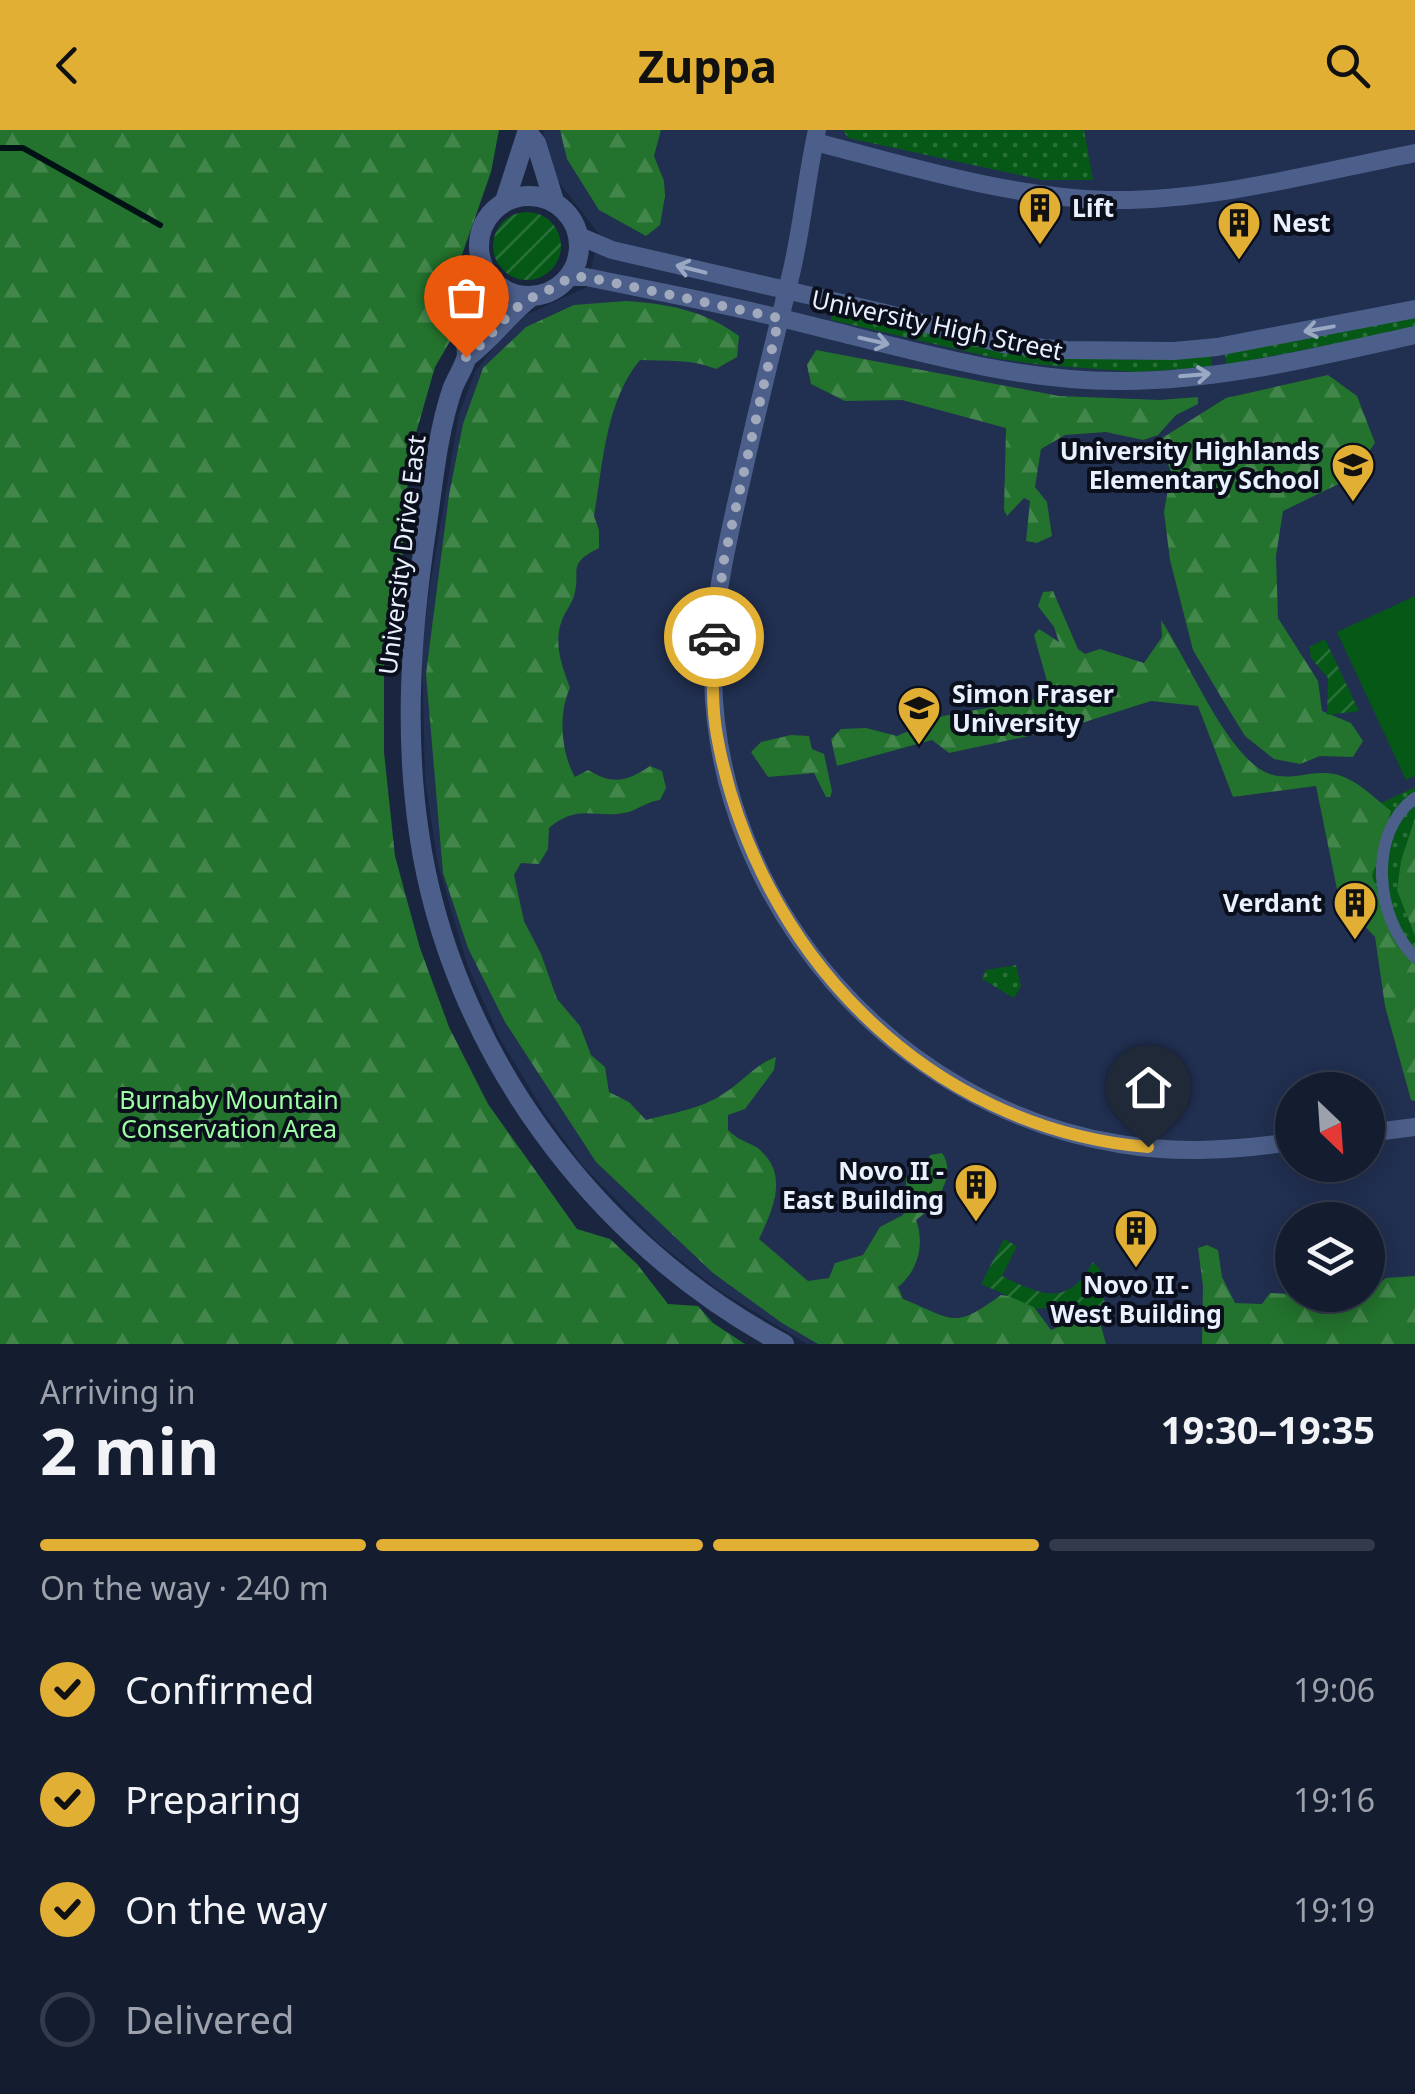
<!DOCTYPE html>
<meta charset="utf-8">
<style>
:root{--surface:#141c30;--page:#21293c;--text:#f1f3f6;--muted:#9da1ab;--line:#333a4c;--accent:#e1af34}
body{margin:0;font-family:"Noto Sans",sans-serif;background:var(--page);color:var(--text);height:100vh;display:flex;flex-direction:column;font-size:38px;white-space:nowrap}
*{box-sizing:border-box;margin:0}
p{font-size:32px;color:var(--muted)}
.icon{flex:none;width:55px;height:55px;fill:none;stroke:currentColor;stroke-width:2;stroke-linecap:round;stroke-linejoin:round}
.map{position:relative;height:1214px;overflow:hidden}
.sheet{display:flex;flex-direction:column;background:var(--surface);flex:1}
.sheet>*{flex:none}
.needle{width:65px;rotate:155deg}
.buttons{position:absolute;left:1275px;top:942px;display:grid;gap:20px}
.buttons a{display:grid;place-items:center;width:110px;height:110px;border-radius:50%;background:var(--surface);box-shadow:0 5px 25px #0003,0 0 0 2px var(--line);font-size:50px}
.pin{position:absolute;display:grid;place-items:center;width:85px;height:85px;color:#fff;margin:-102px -42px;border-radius:50% 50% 50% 0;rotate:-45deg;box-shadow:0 0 10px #0007}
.pin .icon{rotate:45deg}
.courier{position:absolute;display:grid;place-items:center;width:100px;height:100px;margin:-50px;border:8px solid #e1af34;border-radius:50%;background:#fff;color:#222;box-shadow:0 2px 12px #0007}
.summary em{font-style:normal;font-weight:700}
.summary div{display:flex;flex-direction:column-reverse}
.summary{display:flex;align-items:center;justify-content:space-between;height:170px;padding:0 40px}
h1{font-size:65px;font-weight:700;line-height:75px}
.bar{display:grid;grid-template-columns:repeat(4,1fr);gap:15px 10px;align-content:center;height:120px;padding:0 40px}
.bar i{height:12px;border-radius:8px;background:var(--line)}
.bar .current{background:var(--accent)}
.bar p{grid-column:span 4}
ol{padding:0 40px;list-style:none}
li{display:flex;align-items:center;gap:30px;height:110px}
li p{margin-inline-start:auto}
li .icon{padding:10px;border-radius:50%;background:var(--accent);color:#111;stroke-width:4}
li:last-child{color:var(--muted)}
li i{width:55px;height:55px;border:5px solid var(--line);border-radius:50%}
header{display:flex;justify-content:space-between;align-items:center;height:130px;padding:0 40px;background:var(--accent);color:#111;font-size:45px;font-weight:700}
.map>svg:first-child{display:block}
.built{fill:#212f50;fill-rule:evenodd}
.grass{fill:url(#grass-dots)}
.forest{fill:url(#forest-firs)}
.garden{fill:url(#garden-furrows)}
.pitch{fill:#065817}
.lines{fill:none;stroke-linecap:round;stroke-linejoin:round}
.stream{stroke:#001215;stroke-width:6}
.pedestrian{stroke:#4c5f8a;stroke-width:12}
.minor{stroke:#4c5f8a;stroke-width:18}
.tertiary{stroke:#4c5f8a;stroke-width:20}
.oneway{stroke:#9aa8c4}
.done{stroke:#a1a9bc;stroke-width:10;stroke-dasharray:0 18}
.route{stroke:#e1af34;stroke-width:12}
.labels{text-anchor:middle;stroke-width:8;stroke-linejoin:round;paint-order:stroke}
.poi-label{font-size:25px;font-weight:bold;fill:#e9f0fe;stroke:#0a0f1b;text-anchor:start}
.street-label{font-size:25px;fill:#e9f0fe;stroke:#0a0f1b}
.park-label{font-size:25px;fill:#9efea3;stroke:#0a0f1b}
</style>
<header><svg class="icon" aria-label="back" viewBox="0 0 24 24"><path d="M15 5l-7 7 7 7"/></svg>Zuppa<svg class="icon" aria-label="search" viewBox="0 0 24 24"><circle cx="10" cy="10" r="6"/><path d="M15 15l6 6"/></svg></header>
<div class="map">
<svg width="1415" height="1214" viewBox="0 0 1415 1214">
<defs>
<pattern id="grass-dots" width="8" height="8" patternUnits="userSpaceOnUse" patternTransform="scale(2.5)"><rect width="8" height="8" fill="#065817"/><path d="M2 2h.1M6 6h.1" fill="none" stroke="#2a703a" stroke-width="1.8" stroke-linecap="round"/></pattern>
<pattern id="forest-firs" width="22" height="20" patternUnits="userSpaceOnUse" patternTransform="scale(2.5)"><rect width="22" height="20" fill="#23722d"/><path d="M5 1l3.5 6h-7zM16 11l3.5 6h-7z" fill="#43864c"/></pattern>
<pattern id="garden-furrows" width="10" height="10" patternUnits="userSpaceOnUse" patternTransform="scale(2.5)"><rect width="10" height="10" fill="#065817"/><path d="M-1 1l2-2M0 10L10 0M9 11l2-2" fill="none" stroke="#2a703a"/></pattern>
</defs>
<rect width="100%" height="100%" fill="#1a2540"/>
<path class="built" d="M543,0h872v1214h-608l-90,-55 -60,-47 -74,-76 -39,-54 -44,-73 -32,-72 -30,-102 -13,-87 -3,-122 6,-59 31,-183 16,-42 40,-52 72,-33 12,-53 -45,-58zM1292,960h76v75h-76zM1292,1090h76v75h-76z"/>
<g class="grass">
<polygon points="843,0 1084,0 1093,50 1042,50 848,8"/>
<polygon points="834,180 984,215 1063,226 1131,230 1211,225 1212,237 1136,242 1043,235 999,229 831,190 831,182"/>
<polygon points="1415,187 1415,198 1226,235 1225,224"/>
<polygon points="1415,657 1415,961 1356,685"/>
<polygon points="1016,835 1021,856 1014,868 982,849 986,840"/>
</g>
<g class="forest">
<polygon points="0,0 499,0 491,42 451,156 456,201 435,237 414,310 405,374 400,467 384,527 384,622 395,726 420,818 449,897 488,974 577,1099 610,1109 637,1134 668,1174 698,1176 713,1193 745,1214 0,1214"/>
<polygon points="560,0 661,0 654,26 664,51 665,66 660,95 646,106 599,80 567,29"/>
<path d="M626,171c42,3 78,9 113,35l-2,21 -21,12c-24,-10 -49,-8 -76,-9 -35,42 -37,105 -46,156l5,14v18c-35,17 -16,23 -26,51 -3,7 -8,13 -11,21 -9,24 0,45 8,68 -12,25 -9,65 5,89l13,-7c25,15 38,12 62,-4l12,5 4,17 -6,12c-11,1 -20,8 -31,12 -32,8 -50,-10 -80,16l-1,21 -9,15 -18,-1 -7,12 10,46 17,33 16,45 23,27 11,29 14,12 4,25 20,10 17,18c26,-7 55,-11 77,-26 20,-12 31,-29 53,-37l-2,13 -29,39 -17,6v15c13,13 26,13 33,21 28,25 11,60 -2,88l49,42 21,-3 6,-15 28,-8 17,-28 23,-12 4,-12 -1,-25 19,-11 5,-12 12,-2c16,22 -7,54 -26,67 9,24 2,51 -18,67l5,12c52,21 50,31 98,-4l27,4 23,31 32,-13 17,5 6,22h-288l-36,-21 -69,-50 -117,-111 -91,-140 -37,-74 -25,-75 -17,-199 23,-179 14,-71 20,-56 43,-41 48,-22z"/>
<polygon points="816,220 1059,266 1160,270 1198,267 1198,274 1176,285 1158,305 1143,310 1106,302 1065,305 1041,319 1035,357 1047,372 1052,406 1037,413 1026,411 1030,371 1024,368 1007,386 1004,380 1006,298 902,270 845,271 811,254 807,235"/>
<polygon points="1328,245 1357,266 1375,313 1349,349 1283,381 1276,426 1278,488 1318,551 1322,581 1351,593 1363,611 1353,627 1320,626 1300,634 1274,629 1245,606 1221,567 1193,520 1170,430 1164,382 1171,342 1159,310 1226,268"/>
<path d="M1053,461l25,58 7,5 15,-5 44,14 18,-26 -1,-17c26,38 64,132 104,152 21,10 40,0 61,1 26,1 46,23 65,38l-19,65 26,70 17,19v136l-4,-1 -26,-94 -10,-69 -36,-38 -23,-113 -83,11 -35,-91 -47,-5 -85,27 -117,25 -17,-13 -95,26 -6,-27 10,-10 25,-1 31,8 46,-20 98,-18 9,-6 -16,-57 5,-6 20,13 -5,-15 -16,-21 5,-14z"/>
<polygon points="791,605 809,606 812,619 824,624 832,661 830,667 826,667 814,643 768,647 751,622 761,612"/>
<polygon points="1415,688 1415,806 1397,760 1401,731"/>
<polygon points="1207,1115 1218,1120 1222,1147 1235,1173 1262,1174 1270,1163 1292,1164 1299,1174 1321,1184 1349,1178 1386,1148 1415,1146 1415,1214 1202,1214 1203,1156 1198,1118"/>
</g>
<g class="garden">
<circle cx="527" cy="116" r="34"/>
<polygon points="1325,509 1359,581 1327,585 1328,548 1311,528 1309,517"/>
<path d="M1004,1109l13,7 -15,30c39,19 66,32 91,-14l7,7 5,36 -45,10 -9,-8 -13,2 -57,-25z"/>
</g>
<polygon class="pitch" points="1415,466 1415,646 1406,650 1337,502"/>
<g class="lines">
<polyline class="stream" points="0,18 23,18 160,95"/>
<path class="pedestrian" d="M1415,668c-48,35 -40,120 0,159"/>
<g class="minor">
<path d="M817,0c-11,49 -15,100 -27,148 -18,71 -35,142 -51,213 -14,62 -28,122 -26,186 4,228 182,431 407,467 57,10 115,6 172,-2"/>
<path d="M815,12c94,24 193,55 291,58 104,2 208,-27 309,-47"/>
<polyline points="579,106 612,120 881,182 1003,214 1067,220 1174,221 1217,217 1415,179"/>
<path d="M569,147h17c74,15 149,29 223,48 102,25 208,57 314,56 98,0 197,-25 292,-46"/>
<polyline points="1368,1003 1415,997"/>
</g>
<g class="tertiary">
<polyline points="527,2 536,13 554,71"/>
<circle cx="529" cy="116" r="50"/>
<polyline points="505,71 528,0"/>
<path d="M484,138c1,16 2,31 -3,45 -4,9 -12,17 -15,27 0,2 1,12 1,15 -2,12 -11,23 -15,35 -15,45 -19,94 -26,141 -15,100 -22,201 -7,302 31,215 175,410 365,511"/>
<path d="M467,227c24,-17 41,-43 65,-61"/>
</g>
</g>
<defs><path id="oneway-shaft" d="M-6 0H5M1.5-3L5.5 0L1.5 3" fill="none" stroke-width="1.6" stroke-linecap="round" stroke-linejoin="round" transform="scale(2.5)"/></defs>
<g class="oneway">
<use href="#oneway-shaft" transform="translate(691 139) rotate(-166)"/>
<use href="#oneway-shaft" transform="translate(1319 199) rotate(170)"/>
<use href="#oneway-shaft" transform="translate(874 211) rotate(13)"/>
<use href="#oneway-shaft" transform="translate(1195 245) rotate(-5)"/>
</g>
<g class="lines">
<path class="done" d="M466,227c21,-15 34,-36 54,-52 16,-12 34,-14 49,-28h17l193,41 -55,242 -10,77"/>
<path class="route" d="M714,507c-1,32 -3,66 3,99 39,214 208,392 431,411"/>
</g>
<defs>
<symbol id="building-pin" viewBox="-11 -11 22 30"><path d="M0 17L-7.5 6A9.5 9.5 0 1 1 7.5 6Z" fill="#e1af34" stroke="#0a0f1b"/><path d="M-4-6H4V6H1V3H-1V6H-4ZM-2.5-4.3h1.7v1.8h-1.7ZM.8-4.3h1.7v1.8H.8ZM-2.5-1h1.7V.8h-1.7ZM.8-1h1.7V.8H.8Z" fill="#111"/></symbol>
<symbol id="school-pin" viewBox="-11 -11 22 30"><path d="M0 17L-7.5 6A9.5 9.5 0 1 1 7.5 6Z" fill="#e1af34" stroke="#0a0f1b"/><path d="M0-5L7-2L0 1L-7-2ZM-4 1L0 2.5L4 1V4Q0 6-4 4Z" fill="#111"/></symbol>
<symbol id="university-pin" viewBox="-11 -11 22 30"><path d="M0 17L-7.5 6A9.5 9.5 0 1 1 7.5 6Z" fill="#e1af34" stroke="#0a0f1b"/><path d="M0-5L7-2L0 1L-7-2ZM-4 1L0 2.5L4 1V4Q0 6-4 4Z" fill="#111"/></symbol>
</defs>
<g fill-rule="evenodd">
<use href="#building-pin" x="1015" y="53" width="50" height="68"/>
<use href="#building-pin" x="1214" y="68" width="50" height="68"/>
<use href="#school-pin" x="1328" y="310" width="50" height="68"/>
<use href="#university-pin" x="894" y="553" width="50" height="68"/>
<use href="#building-pin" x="1330" y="748" width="50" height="68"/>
<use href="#building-pin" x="951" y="1030" width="50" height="68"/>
<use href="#building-pin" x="1111" y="1076" width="50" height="68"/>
</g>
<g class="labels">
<g class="poi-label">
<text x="1072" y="87">Lift</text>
<text x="1272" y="102">Nest</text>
<text x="1320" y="330" text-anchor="end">University Highlands<tspan x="1320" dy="29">Elementary School</tspan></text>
<text x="952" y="573">Simon Fraser<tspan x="952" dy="29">University</tspan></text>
<text x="1322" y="782" text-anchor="end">Verdant</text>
<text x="944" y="1050" text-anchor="end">Novo II -<tspan x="944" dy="29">East Building</tspan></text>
<text x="1136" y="1164" text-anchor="middle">Novo II -<tspan x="1136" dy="29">West Building</tspan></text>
</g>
<g class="street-label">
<text transform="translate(937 195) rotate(12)" y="9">University High Street</text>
<text transform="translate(402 425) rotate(-83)" y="9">University Drive East</text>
</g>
<g class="park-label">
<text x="229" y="979">Burnaby Mountain<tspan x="229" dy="29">Conservation Area</tspan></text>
</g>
</g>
</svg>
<div class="buttons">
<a><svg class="needle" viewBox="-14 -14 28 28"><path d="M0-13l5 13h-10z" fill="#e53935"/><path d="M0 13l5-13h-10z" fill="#9da1ab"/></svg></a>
<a><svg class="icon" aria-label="layers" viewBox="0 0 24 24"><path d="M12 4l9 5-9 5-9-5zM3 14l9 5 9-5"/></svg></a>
</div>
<div class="pin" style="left:466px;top:227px;background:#ea580c"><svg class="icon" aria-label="bag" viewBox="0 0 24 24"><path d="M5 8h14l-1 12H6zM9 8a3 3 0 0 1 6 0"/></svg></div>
<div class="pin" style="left:1148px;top:1017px;background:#1f2937"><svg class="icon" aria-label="home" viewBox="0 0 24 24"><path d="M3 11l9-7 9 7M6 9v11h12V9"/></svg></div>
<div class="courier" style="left:714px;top:507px"><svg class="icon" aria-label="car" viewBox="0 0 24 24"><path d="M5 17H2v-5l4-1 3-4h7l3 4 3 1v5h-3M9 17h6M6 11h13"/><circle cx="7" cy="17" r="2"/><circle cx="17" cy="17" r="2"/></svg></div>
</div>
<section class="sheet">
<div class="summary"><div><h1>2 min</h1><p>Arriving in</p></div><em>19:30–19:35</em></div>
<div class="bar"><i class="current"></i><i class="current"></i><i class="current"></i><i></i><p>On the way · 240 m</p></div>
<ol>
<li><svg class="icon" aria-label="check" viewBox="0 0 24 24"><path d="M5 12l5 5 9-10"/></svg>Confirmed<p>19:06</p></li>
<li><svg class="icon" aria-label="check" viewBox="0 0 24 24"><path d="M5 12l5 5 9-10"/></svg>Preparing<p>19:16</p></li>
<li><svg class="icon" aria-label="check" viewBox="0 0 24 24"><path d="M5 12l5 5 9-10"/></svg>On the way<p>19:19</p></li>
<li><i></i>Delivered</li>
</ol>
</section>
